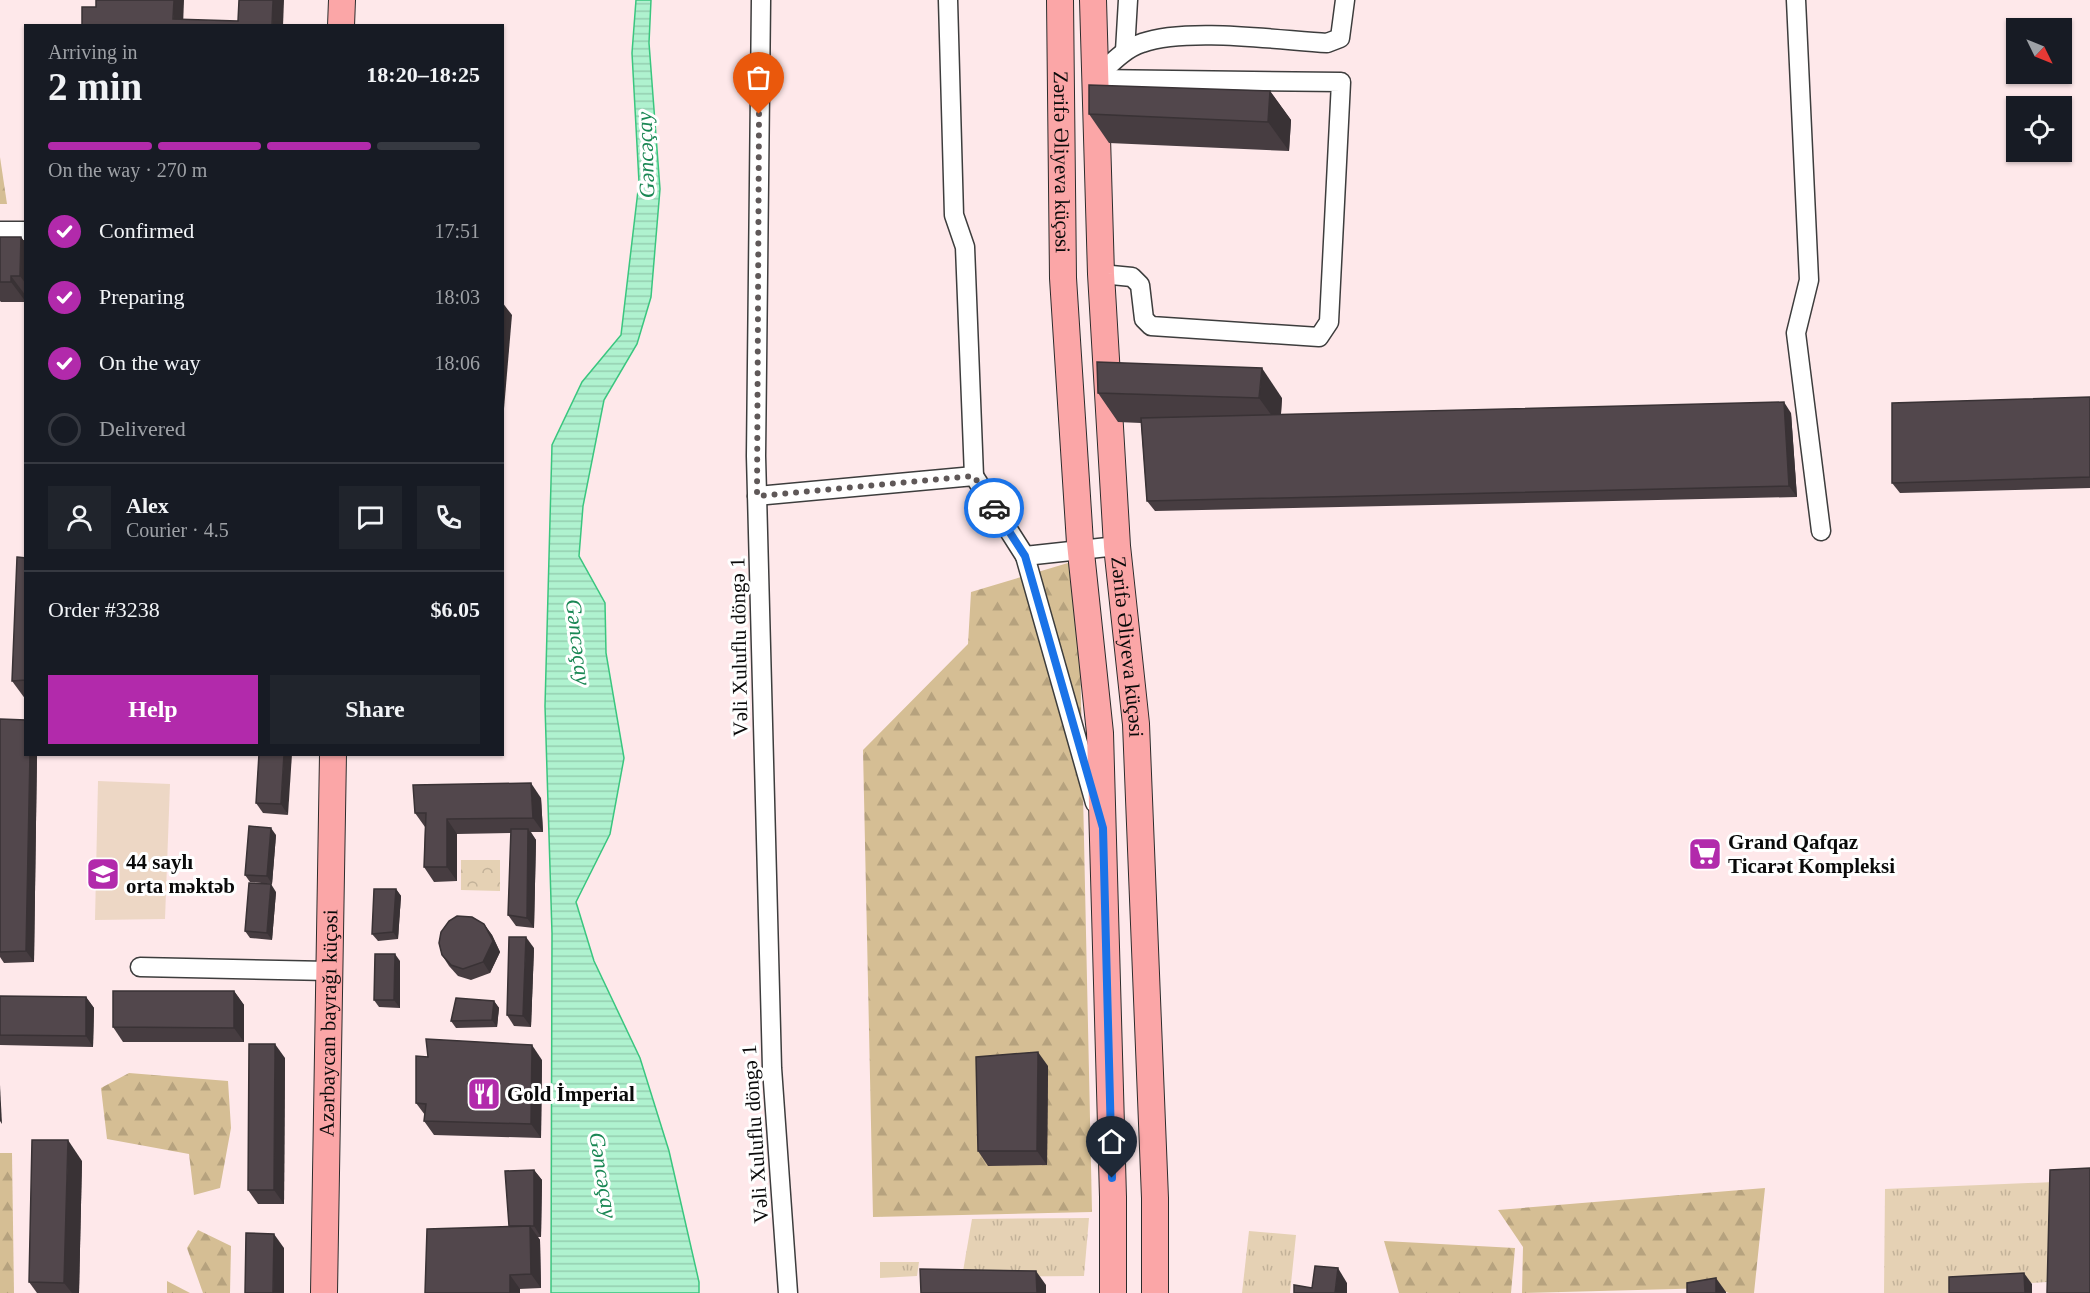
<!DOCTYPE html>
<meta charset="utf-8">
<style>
:root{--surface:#171b24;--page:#20242c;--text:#f1f3f6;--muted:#9ea1a6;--line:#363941;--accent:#b22aab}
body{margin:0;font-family:Georgia,serif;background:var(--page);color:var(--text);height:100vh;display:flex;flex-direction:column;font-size:22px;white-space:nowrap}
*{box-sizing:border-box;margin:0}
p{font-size:20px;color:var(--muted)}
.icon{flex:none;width:33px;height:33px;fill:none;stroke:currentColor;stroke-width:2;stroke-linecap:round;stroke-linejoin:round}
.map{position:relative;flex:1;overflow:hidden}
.drawer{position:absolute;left:24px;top:24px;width:480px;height:732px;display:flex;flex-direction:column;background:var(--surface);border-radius:0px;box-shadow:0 2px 4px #0004}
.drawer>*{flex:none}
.needle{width:39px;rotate:133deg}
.tools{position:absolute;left:2006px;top:18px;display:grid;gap:12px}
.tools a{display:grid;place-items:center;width:66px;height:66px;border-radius:0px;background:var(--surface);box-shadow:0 2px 4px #0004;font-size:30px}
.pin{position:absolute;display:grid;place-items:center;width:51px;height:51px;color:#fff;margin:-62px -26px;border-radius:50% 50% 50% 0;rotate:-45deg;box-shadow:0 0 6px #0007}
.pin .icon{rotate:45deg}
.courier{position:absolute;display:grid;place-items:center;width:60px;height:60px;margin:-30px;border:4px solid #1a73e8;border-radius:50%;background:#fff;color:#222;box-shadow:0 2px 8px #0007}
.headline em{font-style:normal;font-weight:600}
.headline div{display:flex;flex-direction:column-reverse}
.headline{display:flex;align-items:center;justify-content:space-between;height:102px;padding:0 24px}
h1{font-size:39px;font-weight:600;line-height:45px}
.bar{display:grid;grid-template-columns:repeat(4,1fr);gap:9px 6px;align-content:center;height:72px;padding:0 24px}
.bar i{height:8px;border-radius:4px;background:var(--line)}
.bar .current{background:var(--accent)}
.bar p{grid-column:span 4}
.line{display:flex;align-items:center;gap:15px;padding:0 24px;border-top:2px solid var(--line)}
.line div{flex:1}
.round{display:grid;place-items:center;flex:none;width:63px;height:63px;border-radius:0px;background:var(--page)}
ol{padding:0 24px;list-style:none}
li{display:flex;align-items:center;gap:18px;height:66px}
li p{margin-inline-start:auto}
li .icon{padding:6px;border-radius:50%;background:var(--accent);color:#fff;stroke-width:4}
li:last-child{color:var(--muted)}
li i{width:33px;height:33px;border:3px solid var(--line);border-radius:50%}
.primary-button{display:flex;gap:12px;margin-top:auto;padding:12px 24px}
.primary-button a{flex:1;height:69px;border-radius:0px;background:var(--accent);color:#fff;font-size:24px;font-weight:600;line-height:69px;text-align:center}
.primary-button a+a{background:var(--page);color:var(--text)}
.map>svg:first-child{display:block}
.grass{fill:url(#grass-tufts)}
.forest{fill:url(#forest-firs)}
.park{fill:url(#park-crowns)}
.pitch{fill:#edd7c5}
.water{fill:url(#water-rules);stroke:#3ac67f;stroke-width:1.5}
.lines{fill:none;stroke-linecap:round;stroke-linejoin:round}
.street-casing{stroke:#3d3d3d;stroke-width:21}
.secondary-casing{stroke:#2c2c2c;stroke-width:28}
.street{stroke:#fff;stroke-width:18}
.secondary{stroke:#fba6a7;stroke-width:26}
.wall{fill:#473d41}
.shaded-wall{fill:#393235}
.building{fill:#52474c;stroke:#393235;stroke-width:1.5}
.done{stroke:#5f5858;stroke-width:6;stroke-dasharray:0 10.8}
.route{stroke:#1a73e8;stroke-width:8}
.labels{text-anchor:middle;stroke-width:6;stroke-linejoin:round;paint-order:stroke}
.street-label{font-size:21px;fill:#0a0a0a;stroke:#fff}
.poi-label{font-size:21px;font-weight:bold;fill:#0a0a0a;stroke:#fff;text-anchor:start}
.water-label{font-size:22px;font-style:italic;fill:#1a8754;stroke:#fff}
</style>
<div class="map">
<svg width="2090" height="1293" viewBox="0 0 2090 1293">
<defs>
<pattern id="grass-tufts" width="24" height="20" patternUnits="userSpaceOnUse" patternTransform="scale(1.5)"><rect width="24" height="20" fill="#e5d1b4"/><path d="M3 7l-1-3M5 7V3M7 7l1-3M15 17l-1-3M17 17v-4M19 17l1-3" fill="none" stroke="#c3b299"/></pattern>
<pattern id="forest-firs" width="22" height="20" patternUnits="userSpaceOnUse" patternTransform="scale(1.5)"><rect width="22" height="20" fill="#d5be94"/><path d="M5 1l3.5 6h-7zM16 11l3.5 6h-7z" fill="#b6a27e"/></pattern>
<pattern id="park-crowns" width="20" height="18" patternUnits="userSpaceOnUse" patternTransform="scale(1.5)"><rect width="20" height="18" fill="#e5d1b4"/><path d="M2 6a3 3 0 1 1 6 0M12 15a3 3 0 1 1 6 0" fill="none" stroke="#c3b299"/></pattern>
<pattern id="water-rules" width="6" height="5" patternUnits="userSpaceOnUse" patternTransform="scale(1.5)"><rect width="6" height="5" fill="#aff2cf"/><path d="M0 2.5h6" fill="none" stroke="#95ceb0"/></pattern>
</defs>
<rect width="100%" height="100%" fill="#fee8ea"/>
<g class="grass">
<polygon points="2054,1182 2047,1282 1949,1288 1948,1293 1884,1293 1885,1189"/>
<polygon points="1089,1218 1084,1276 962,1277 972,1219"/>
<polygon points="1249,1231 1296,1235 1290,1293 1242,1293"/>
<polygon points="880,1262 919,1262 917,1276 880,1278"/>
</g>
<g class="forest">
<polygon points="0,157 7,204 0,204"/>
<polygon points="1078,560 1092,1212 873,1217 863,750 968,644 971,592"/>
<polygon points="129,1073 228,1081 231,1128 220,1188 194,1195 189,1154 107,1139 101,1088"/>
<polygon points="0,1153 12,1153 14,1293 0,1293"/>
<polygon points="1765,1188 1754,1293 1729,1293 1713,1288 1522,1293 1523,1247 1498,1210"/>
<polygon points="198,1230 231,1246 230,1293 203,1293 187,1248"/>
<polygon points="1384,1241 1515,1248 1511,1293 1399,1293"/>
<polygon points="167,1281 190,1293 167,1293"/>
</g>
<polygon class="park" points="461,860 500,860 500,891 461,890"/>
<polygon class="pitch" points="98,781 170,784 165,919 95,920"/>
<polygon class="water" points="636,0 651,0 649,43 660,189 651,297 637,344 604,400 583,506 579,556 605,603 606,653 624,758 610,834 576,902 594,961 640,1058 669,1151 699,1282 699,1293 551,1293 552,933 545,706 552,445 582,382 621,335 639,182 632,53"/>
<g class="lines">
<defs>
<g id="street">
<polyline points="761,0 756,456 772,1068 788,1293"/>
<polyline points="948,0 954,215 965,247 974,476"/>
<polyline points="1796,0 1809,280 1796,333 1821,531"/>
<polyline points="1125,51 1128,0"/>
<polyline points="1094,79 1341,82 1329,322 1319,337 1151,326 1144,319 1140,285 1132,277 1101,274"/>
<path d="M1094,79c15,-13 29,-30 48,-36 45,-16 135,-3 185,0l13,-5 5,-38"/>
<polyline points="0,231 26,231"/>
<polyline points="757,496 974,476 1025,556 1117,546"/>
<polyline points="1025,556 1095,803"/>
<polyline points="140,967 329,971"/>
</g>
<g id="secondary">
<path id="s1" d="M1060,0l3,278 17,265 20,190 13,464v96"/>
<path id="s2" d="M1093,0l8,274 16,272 19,178 19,474v95"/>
<polyline points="341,26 342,0"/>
<path id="s3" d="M324,1293l9,-539"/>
</g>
</defs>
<use href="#street" class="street-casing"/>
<use href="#secondary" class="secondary-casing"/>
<use href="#street" class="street"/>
<use href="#secondary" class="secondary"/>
</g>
<g class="wall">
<polygon points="1270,91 1291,120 1289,151 1109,143 1089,114"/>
<polygon points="0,237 21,237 26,244 26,302 1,302 0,301"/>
<polygon points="1098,393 1282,398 1281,414 1791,413 1797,497 1155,511 1147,501 1141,423 1118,422"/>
<polygon points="2090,397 2090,488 1900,493 1892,483"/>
<polygon points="26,558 26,700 12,681"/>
<polygon points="0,719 26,754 37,754 34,962 4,963 0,957"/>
<polygon points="259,754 288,815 263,813 256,803"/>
<polygon points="541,798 543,832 531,832 536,840 534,928 516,926 508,915 511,833 457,834 457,881 434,882 424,867 425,827 415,813"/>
<polygon points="276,835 272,884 250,882 245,875"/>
<polygon points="396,889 401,896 398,939 378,941 372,934"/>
<polygon points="276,892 272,940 250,938 245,931"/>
<polygon points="484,924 492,935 500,952 490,973 471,980 458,976 449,966 442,955"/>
<polygon points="534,948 531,1027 514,1026 507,1015"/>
<polygon points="400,961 400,1008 379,1007 374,1000"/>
<polygon points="234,991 244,1005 244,1042 123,1042 113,1027"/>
<polygon points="0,996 86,997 94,1008 93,1047 0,1045"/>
<polygon points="494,1001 499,1008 497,1027 456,1028 451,1021"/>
<polygon points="285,1058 284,1204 258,1204 248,1190"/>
<polygon points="542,1060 541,1138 434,1135 424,1121 425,1115 416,1103"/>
<polygon points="1048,1066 1047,1165 988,1166 978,1151"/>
<polygon points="82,1161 79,1293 37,1293 29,1282"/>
<polygon points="534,1170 542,1180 541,1237 538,1237 540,1240 541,1288 425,1293 509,1227"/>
</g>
<g class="shaded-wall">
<polygon points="174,0 184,0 183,26 173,19"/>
<polygon points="273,0 284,0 283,26 272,26"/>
<polygon points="1270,91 1291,120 1289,151 1268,122"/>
<polygon points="21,237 26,244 26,284 20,276"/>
<polygon points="11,276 26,296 26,302 11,282"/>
<polygon points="502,302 512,315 502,432"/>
<polygon points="1262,368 1282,398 1280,427 1259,398"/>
<polygon points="1784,402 1791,413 1797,497 1789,486"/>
<polygon points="30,754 37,754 34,962 26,951"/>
<polygon points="284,754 292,754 288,815 281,804"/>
<polygon points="531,783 541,798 543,832 533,818"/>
<polygon points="447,819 457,834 457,881 447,867"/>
<polygon points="271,828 276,835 272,884 267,876"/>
<polygon points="528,829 536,840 534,928 527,918"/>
<polygon points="271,884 276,892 272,940 267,933"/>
<polygon points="396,889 401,896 398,939 393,932"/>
<polygon points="484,924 492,935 500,952 490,973 483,962"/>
<polygon points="526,937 534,948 531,1027 523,1016"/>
<polygon points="395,954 400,961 400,1008 394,1000"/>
<polygon points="234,991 244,1005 244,1042 234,1028"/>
<polygon points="86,997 94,1008 93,1047 86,1036"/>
<polygon points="494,1001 499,1008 497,1027 492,1020"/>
<polygon points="275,1044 285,1058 284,1204 274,1190"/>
<polygon points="532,1045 542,1060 541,1138 531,1124"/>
<polygon points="1038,1052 1048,1066 1047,1165 1037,1151"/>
<polygon points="0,1085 2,1124 0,1121"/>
<polygon points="68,1140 82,1161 79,1293 72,1293 64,1283"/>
<polygon points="534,1170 542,1180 541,1237 534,1226"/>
<polygon points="530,1226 540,1240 541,1288 531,1274"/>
<polygon points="274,1234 284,1248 284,1293 273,1293"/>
<polygon points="1338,1268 1347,1283 1347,1293 1335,1293"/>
<polygon points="1036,1271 1046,1285 1046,1293 1037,1293"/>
<polygon points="2024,1273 2032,1284 2032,1293 2025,1293"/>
<polygon points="510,1275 520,1289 520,1293 510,1293"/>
<polygon points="1716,1278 1726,1292 1726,1293 1716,1293"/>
</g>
<g class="building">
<polygon points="96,0 174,0 173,19 238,21 239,0 273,0 272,26 82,26 82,7 96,7"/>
<polygon points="1089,85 1270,91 1268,122 1089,114"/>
<polygon points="0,237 21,237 20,276 11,276 11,282 0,282"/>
<polygon points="1097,362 1262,368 1259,398 1098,393"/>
<polygon points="2090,397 2090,477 1892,483 1892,403"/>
<polygon points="1784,402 1789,486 1147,501 1141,418"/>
<polygon points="17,557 26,558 26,680 12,681"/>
<polygon points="0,719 26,720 26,754 30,754 26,951 0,952"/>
<polygon points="259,754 284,754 281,804 256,803"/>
<polygon points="531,783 533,818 447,819 447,867 424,867 426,813 415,813 413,785"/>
<polygon points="249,826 271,828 267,876 245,875"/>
<polygon points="511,829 528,829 527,918 508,915"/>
<polygon points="249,883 271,884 267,933 245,931"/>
<polygon points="374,889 396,889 393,932 372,934"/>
<polygon points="457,916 472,917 484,924 493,941 483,962 463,969 451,965 442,955 439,943 441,932 449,921"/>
<polygon points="509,937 526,937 523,1016 507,1015"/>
<polygon points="375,954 395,954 394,1000 374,1000"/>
<polygon points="113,991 234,991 234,1028 113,1027"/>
<polygon points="0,996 86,997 86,1036 0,1035"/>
<polygon points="456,998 494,1001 492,1020 451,1021"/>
<polygon points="426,1039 532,1045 531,1124 424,1121 426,1104 416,1103 416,1056 428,1057"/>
<polygon points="249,1044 275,1044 274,1190 248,1190"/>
<polygon points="1038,1052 1037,1151 978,1151 976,1057"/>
<polygon points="32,1140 68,1140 64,1283 29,1282"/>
<polygon points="2090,1168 2090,1293 2047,1293 2050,1170"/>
<polygon points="534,1170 534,1226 509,1226 505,1171"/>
<polygon points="530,1226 531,1274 510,1275 510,1293 425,1293 427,1229"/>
<polygon points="246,1233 274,1234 273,1293 245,1293"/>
<polygon points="1315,1266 1338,1268 1335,1293 1294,1293 1294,1285 1312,1288"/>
<polygon points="920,1269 1036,1271 1037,1293 921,1293"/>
<polygon points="2024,1273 2025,1293 1949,1293 1949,1277"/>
<polygon points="1716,1278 1716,1293 1687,1293 1687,1283"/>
</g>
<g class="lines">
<polyline class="done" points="759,114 757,496 974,476 994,508"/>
<polyline class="route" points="994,508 1025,556 1103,828 1112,1178"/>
</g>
<defs>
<symbol id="supermarket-square" viewBox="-11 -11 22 22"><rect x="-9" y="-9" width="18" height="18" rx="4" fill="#b22aab" stroke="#fff"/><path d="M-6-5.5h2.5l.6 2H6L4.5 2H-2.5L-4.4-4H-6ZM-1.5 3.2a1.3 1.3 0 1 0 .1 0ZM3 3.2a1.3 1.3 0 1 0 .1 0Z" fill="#fff"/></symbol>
<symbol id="school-square" viewBox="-11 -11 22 22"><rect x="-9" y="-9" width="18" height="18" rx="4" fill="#b22aab" stroke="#fff"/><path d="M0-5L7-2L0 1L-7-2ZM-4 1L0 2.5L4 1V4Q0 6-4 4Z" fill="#fff"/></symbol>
<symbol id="restaurant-square" viewBox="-11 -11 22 22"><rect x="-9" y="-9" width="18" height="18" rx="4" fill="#b22aab" stroke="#fff"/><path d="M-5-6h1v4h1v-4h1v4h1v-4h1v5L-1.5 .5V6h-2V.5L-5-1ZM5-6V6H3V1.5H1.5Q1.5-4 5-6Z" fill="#fff"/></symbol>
</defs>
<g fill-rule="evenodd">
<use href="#supermarket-square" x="1686" y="835" width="38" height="38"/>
<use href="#school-square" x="84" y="855" width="38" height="38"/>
<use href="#restaurant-square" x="465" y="1075" width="38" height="38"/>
</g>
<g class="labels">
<g class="street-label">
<text dy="7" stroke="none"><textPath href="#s1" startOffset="162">Zərifə Əliyeva küçəsi</textPath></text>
<text dy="7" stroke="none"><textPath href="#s2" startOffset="648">Zərifə Əliyeva küçəsi</textPath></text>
<text transform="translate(739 647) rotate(-91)" y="7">Vəli Xuluflu döngə 1</text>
<text dy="7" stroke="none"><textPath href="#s3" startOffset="270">Azərbaycan bayrağı küçəsi</textPath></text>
<text transform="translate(755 1134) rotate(-94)" y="7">Vəli Xuluflu döngə 1</text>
</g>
<g class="poi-label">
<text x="1728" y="849">Grand Qafqaz<tspan x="1728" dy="24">Ticarət Kompleksi</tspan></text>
<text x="126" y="869">44 saylı<tspan x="126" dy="24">orta məktəb</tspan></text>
<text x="507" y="1101">Gold İmperial</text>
</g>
<g class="water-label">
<text transform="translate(645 155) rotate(-92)" y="8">Gəncəçay</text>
<text transform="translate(579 642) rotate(83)" y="8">Gəncəçay</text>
<text transform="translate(604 1175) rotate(81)" y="8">Gəncəçay</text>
</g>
</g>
</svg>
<div class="tools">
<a><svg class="needle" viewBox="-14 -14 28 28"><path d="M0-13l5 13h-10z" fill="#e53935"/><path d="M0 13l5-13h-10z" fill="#9ea1a6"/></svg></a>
<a><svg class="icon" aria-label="locate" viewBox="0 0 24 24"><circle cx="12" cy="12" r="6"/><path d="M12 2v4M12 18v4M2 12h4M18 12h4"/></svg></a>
</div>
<div class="pin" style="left:759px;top:114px;background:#ea580c"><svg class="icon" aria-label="bag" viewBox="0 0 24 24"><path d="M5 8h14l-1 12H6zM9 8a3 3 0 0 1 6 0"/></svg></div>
<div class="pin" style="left:1112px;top:1178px;background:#1f2937"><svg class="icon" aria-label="home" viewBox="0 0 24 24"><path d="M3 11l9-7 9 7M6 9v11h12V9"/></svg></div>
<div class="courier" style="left:994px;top:508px"><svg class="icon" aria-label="car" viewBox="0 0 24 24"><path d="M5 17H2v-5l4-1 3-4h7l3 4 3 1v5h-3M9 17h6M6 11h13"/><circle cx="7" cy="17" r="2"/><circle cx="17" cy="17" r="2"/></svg></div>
<section class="drawer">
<div class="headline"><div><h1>2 min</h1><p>Arriving in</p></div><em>18:20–18:25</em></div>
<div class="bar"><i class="current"></i><i class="current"></i><i class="current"></i><i></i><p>On the way · 270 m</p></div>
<ol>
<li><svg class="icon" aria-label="check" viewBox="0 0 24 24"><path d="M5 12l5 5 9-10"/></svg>Confirmed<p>17:51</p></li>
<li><svg class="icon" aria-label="check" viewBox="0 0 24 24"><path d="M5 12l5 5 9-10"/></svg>Preparing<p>18:03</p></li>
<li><svg class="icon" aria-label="check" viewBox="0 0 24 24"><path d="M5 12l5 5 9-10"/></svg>On the way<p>18:06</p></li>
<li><i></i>Delivered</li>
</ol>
<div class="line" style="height:108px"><a class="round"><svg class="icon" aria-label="person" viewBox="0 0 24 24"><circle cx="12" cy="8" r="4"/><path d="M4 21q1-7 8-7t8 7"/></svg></a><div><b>Alex</b><p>Courier · 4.5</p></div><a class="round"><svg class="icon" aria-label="chat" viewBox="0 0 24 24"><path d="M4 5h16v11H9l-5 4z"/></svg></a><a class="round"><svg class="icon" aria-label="phone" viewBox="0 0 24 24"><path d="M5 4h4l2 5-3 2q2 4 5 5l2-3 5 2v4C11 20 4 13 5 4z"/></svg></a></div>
<div class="line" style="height:78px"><div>Order #3238</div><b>$6.05</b></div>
<div class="primary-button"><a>Help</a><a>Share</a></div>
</section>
</div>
